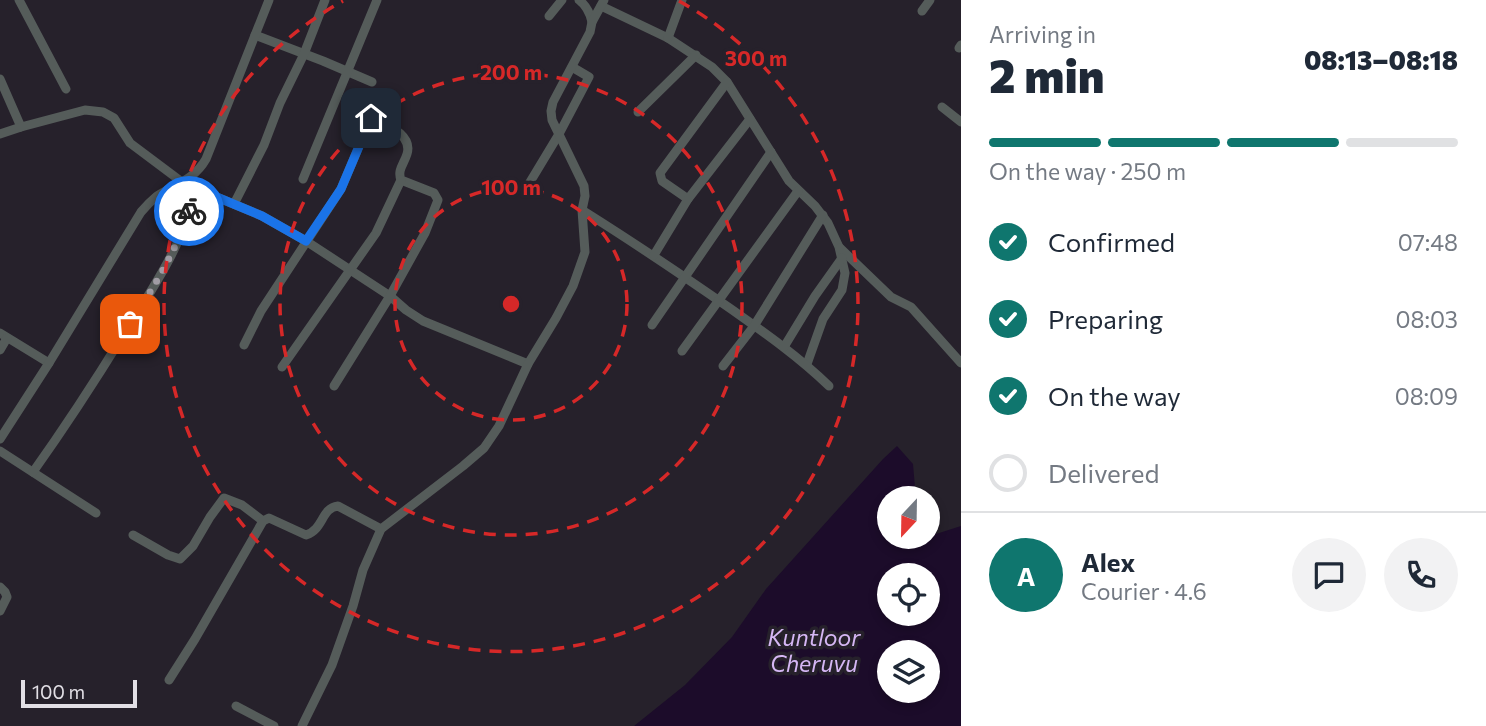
<!DOCTYPE html>
<meta charset="utf-8">
<style>
:root{--surface:#fff;--page:#f2f2f3;--text:#1f2937;--muted:#747a83;--line:#e0e1e3;--accent:#0f766e}
body{margin:0;font-family:Commissioner,sans-serif;background:var(--page);color:var(--text);height:100vh;display:flex;flex-direction:column;font-size:26px;white-space:nowrap}
*{box-sizing:border-box;margin:0}
p{font-size:23px;color:var(--muted)}
.icon{flex:none;width:38px;height:38px;fill:none;stroke:currentColor;stroke-width:2;stroke-linecap:round;stroke-linejoin:round}
.map{position:relative;flex:1;overflow:hidden}
.panel{display:flex;flex-direction:column;background:var(--surface);width:525px}
.panel>*{flex:none}
.needle{width:46px;rotate:202deg}
.fabs{position:absolute;left:877px;top:486px;display:grid;gap:14px}
.fabs a{display:grid;place-items:center;width:63px;height:63px;border-radius:50%;background:var(--surface);box-shadow:0 4px 10px #0003;font-size:35px}
.scale{position:absolute;left:21px;bottom:18px;width:116px;box-sizing:border-box;padding-left:7px;border:4px solid #e2dfe5;border-top:0;font-size:19px;line-height:24px;white-space:nowrap;color:#e2dfe5;-webkit-text-stroke:5px #26212b;paint-order:stroke}
.pin{position:absolute;display:grid;place-items:center;width:60px;height:60px;color:#fff;margin:-30px;border-radius:14px;box-shadow:0 4px 10px #0006}
.courier{position:absolute;display:grid;place-items:center;width:70px;height:70px;margin:-35px;border:5px solid #1a73e8;border-radius:50%;background:#fff;color:#222;box-shadow:0 2px 9px #0007}
.head em{font-style:normal;font-weight:800}
.head div{display:flex;flex-direction:column-reverse}
.head{display:flex;align-items:center;justify-content:space-between;height:119px;padding:0 28px}
h1{font-size:46px;font-weight:800;line-height:52px}
.bar{display:grid;grid-template-columns:repeat(4,1fr);gap:10px 7px;align-content:center;height:84px;padding:0 28px}
.bar i{height:9px;border-radius:5px;background:var(--line)}
.bar .on{background:var(--accent)}
.bar p{grid-column:span 4}
.line{display:flex;align-items:center;gap:18px;padding:0 28px;border-top:2px solid var(--line)}
.line div{flex:1}
.round{display:grid;place-items:center;flex:none;width:74px;height:74px;border-radius:37px;background:var(--page)}
ol{padding:0 28px;list-style:none}
li{display:flex;align-items:center;gap:21px;height:77px}
li p{margin-inline-start:auto}
li .icon{padding:7px;border-radius:50%;background:var(--accent);color:#fff;stroke-width:4}
li:last-child{color:var(--muted)}
li i{width:38px;height:38px;border:4px solid var(--line);border-radius:50%}
main{display:flex;flex:1;min-height:0}
.map>svg:first-child{display:block}
.water{fill:#1c0c2a;fill-rule:evenodd}
.lines{fill:none;stroke-linecap:round;stroke-linejoin:round}
.minor{stroke:#555c5a;stroke-width:9}
.done{stroke:#a09ca4;stroke-width:7;stroke-dasharray:0 12.6}
.route{stroke:#1a73e8;stroke-width:9}
.ring{fill:none;stroke:#d62828;stroke-width:3.5;stroke-dasharray:12 9}
.labels{text-anchor:middle;stroke-width:7;stroke-linejoin:round;paint-order:stroke}
.water-label{font-size:23px;font-style:italic;fill:#d5b7f4;stroke:#26212b}
.centre{fill:#d62828;stroke:#26212b;stroke-width:3.5}
.ring-label{font-size:21px;text-anchor:middle;font-weight:bold;fill:#d62828;stroke:#26212b;stroke-width:7;stroke-linejoin:round;paint-order:stroke}
</style>
<main>
<div class="map">
<svg width="961" height="726" viewBox="0 0 961 726">
<rect width="100%" height="100%" fill="#26212b"/>
<path class="water" d="M897,446l16,18 3,35h-27v38h39v-29l8,1v25l25,-8v200h-327l51,-41 47,-48 34,-48 117,-130zM889,576h39v38h-39zM889,653h39v38h-39z"/>
<g class="lines">
<g class="minor">
<polyline points="19,0 66,89"/>
<path d="M579,0c8,6 11,13 13,22"/>
<polyline points="601,6 668,38 712,67 727,82 789,181 815,206 828,223 839,247 845,273 842,290 823,319 807,364"/>
<polyline points="922,11 930,0"/>
<polyline points="549,16 562,0"/>
<polyline points="255,35 323,61 372,82"/>
<polyline points="668,38 682,0"/>
<polyline points="959,48 961,45"/>
<polyline points="0,79 21,127"/>
<polyline points="942,107 961,122"/>
<polyline points="638,112 696,55"/>
<polyline points="0,134 21,127 85,110 103,112 114,118 130,143 182,182"/>
<polyline points="303,179 377,0"/>
<polyline points="527,187 559,134 589,77 572,67"/>
<polyline points="195,188 262,216 306,241 390,296 406,310 423,321 528,364"/>
<polyline points="688,199 662,181 660,173 727,82"/>
<polyline points="234,204 264,145 280,103 304,54 325,0"/>
<path d="M582,210c51,32 100,65 149,99 34,24 68,48 98,77"/>
<polyline points="840,248 891,297 911,307 961,363"/>
<polyline points="654,255 688,199 750,119"/>
<polyline points="652,325 771,152"/>
<polyline points="0,333 49,363"/>
<path d="M244,345l17,-34 80,-122 30,-71c14,5 42,17 36,36 -3,10 -10,16 -6,26l33,13 4,7 -13,33 -35,63 -56,90"/>
<polyline points="784,347 815,296 842,258"/>
<polyline points="0,350 7,338"/>
<polyline points="682,351 798,191"/>
<polyline points="723,366 754,326 823,215"/>
<polyline points="282,367 376,233 401,180"/>
<path d="M0,439l49,-76 92,-151c5,-6 10,-11 16,-16 19,-12 37,-16 49,-37l63,-159"/>
<polyline points="0,451 96,513"/>
<path d="M33,472c32,-45 62,-91 91,-138 29,-46 63,-95 72,-149"/>
<polyline points="133,535 168,555 180,559 193,546 210,517 224,498 242,505 263,521"/>
<polyline points="0,587 5,592 7,597 0,611"/>
<path d="M169,680l26,-41 68,-118 6,-3 37,17c18,-6 15,-27 32,-29l43,23"/>
<polyline points="236,706 274,726"/>
<polyline points="302,726 332,665 353,606 363,570 381,529 463,466 484,448 499,426 528,364 556,318 573,286 585,252 582,210 585,196 584,186 552,120 551,111 553,102 590,32 592,22 604,0"/>
</g>
</g>
<g class="lines">
<path class="done" d="M130,324c23,-36 46,-72 59,-113"/>
<polyline class="route" points="189,211 195,188 262,216 306,241 341,189 371,118"/>
</g>
<g class="ring">
<circle cx="511" cy="304" r="116"/>
<circle cx="511" cy="304" r="231"/>
<path d="M679 1A347 347 0 1 1 343 1"/>
</g>
<g class="labels">
<g class="water-label">
<text x="814" y="646">Kuntloor<tspan x="814" dy="26">Cheruvu</tspan></text>
</g>
</g>
<circle cx="511" cy="304" r="10" class="centre"/>
<g class="ring-label">
<text x="756" y="66">300 m</text>
<text x="511" y="80">200 m</text>
<text x="511" y="195">100 m</text>
</g>
</svg>
<div class="fabs">
<a><svg class="needle" viewBox="-14 -14 28 28"><path d="M0-13l5 13h-10z" fill="#e53935"/><path d="M0 13l5-13h-10z" fill="#747a83"/></svg></a>
<a><svg class="icon" aria-label="locate" viewBox="0 0 24 24"><circle cx="12" cy="12" r="6"/><path d="M12 2v4M12 18v4M2 12h4M18 12h4"/></svg></a>
<a><svg class="icon" aria-label="layers" viewBox="0 0 24 24"><path d="M12 4l9 5-9 5-9-5zM3 14l9 5 9-5"/></svg></a>
</div>
<div class="scale">100 m</div>
<div class="pin" style="left:130px;top:324px;background:#ea580c"><svg class="icon" aria-label="bag" viewBox="0 0 24 24"><path d="M5 8h14l-1 12H6zM9 8a3 3 0 0 1 6 0"/></svg></div>
<div class="pin" style="left:371px;top:118px;background:#1f2937"><svg class="icon" aria-label="home" viewBox="0 0 24 24"><path d="M3 11l9-7 9 7M6 9v11h12V9"/></svg></div>
<div class="courier" style="left:189px;top:211px"><svg class="icon" aria-label="bike" viewBox="0 0 24 24"><circle cx="6" cy="16" r="4"/><circle cx="18" cy="16" r="4"/><path d="M6 16l4-8h5l3 8M10 8l3 8H6M13 5h3"/></svg></div>
</div>
<section class="panel">
<div class="head"><div><h1>2 min</h1><p>Arriving in</p></div><em>08:13–08:18</em></div>
<div class="bar"><i class="on"></i><i class="on"></i><i class="on"></i><i></i><p>On the way · 250 m</p></div>
<ol>
<li><svg class="icon" aria-label="check" viewBox="0 0 24 24"><path d="M5 12l5 5 9-10"/></svg>Confirmed<p>07:48</p></li>
<li><svg class="icon" aria-label="check" viewBox="0 0 24 24"><path d="M5 12l5 5 9-10"/></svg>Preparing<p>08:03</p></li>
<li><svg class="icon" aria-label="check" viewBox="0 0 24 24"><path d="M5 12l5 5 9-10"/></svg>On the way<p>08:09</p></li>
<li><i></i>Delivered</li>
</ol>
<div class="line" style="height:126px"><b class="round" style="background:var(--accent);color:#fff">A</b><div><b>Alex</b><p>Courier · 4.6</p></div><a class="round"><svg class="icon" aria-label="chat" viewBox="0 0 24 24"><path d="M4 5h16v11H9l-5 4z"/></svg></a><a class="round"><svg class="icon" aria-label="phone" viewBox="0 0 24 24"><path d="M5 4h4l2 5-3 2q2 4 5 5l2-3 5 2v4C11 20 4 13 5 4z"/></svg></a></div>
</section>
</main>
